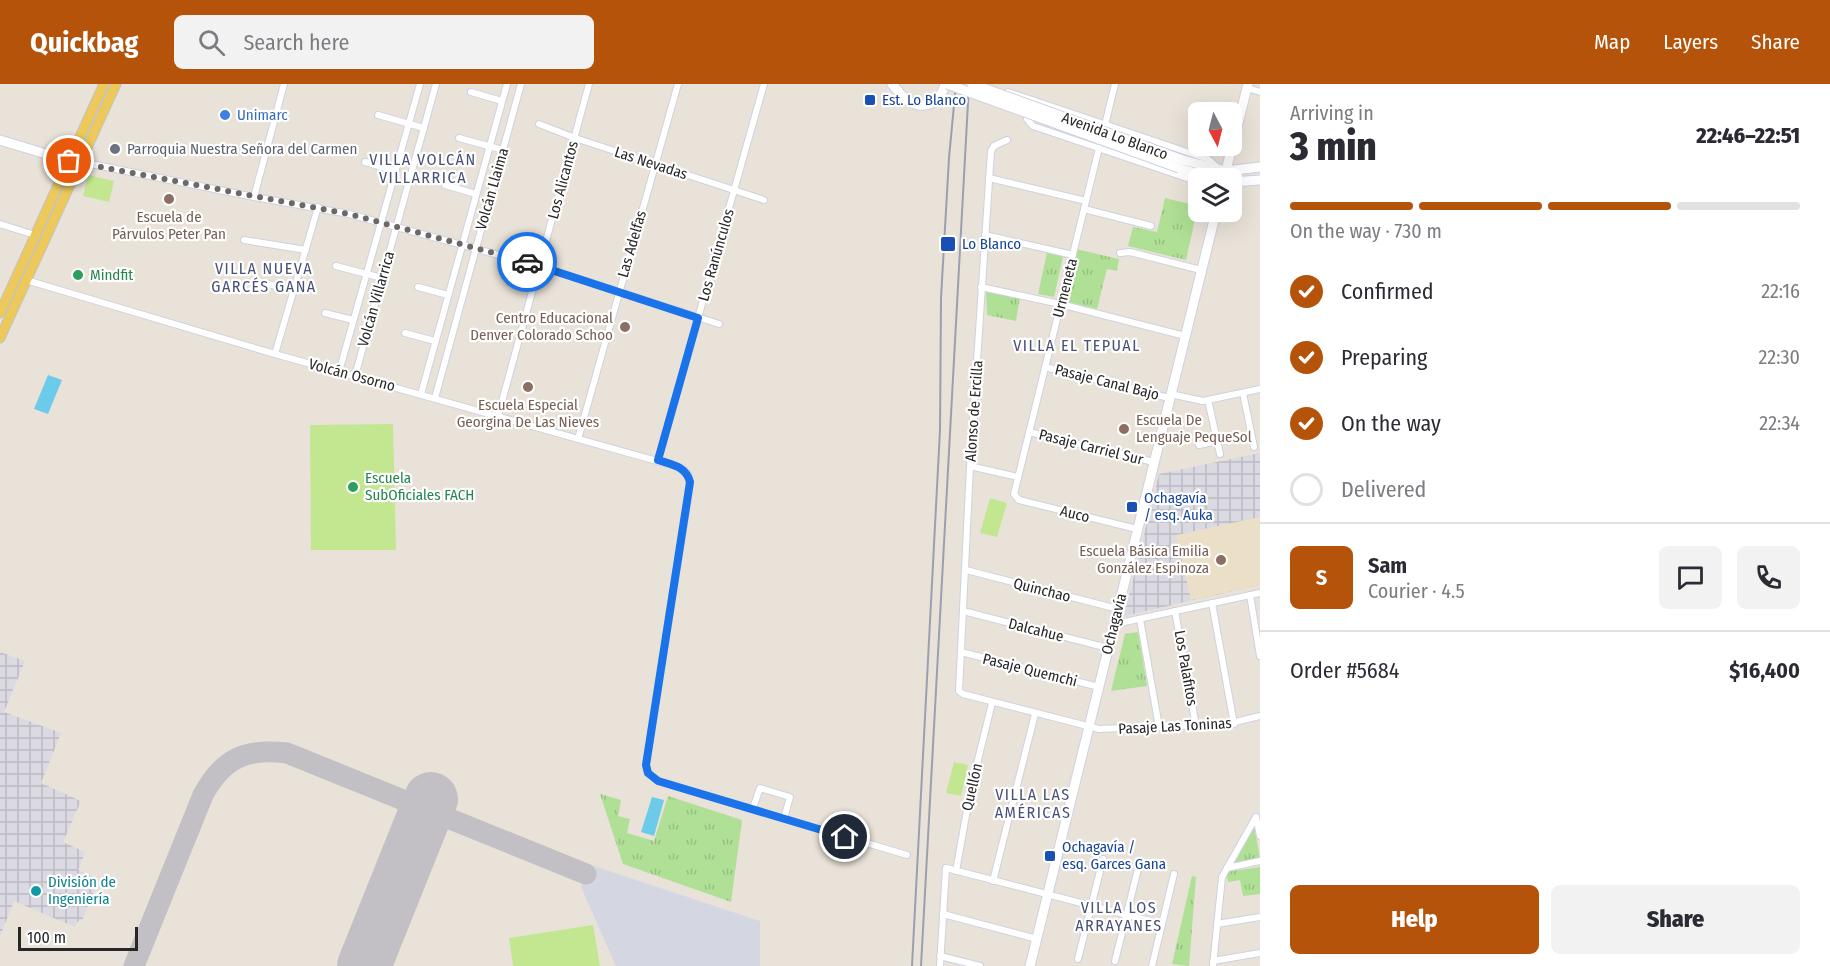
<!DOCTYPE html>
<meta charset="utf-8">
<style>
:root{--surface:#fff;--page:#f2f2f3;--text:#2b2b33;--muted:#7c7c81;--line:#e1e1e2;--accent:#b45309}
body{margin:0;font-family:"Fira Sans Condensed",sans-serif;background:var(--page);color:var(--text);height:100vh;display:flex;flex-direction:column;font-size:22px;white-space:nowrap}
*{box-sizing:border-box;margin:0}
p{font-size:20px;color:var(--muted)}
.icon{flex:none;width:33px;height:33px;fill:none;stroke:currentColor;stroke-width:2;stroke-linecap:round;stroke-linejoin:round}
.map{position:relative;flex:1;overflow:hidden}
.drawer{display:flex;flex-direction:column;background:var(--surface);width:570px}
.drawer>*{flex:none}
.needle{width:39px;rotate:173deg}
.buttons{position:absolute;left:1188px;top:18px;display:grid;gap:12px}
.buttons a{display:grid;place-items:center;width:54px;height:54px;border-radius:9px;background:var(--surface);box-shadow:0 6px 24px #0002;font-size:30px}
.scale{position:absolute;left:18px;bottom:15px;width:120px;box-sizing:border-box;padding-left:6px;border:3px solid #272727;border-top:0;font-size:16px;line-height:21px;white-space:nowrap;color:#272727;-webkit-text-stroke:4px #fff;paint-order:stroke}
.pin{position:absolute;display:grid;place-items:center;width:51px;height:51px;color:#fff;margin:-26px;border:3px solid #fff;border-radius:50%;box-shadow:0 2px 6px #0007}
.courier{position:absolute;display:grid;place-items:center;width:60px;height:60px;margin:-30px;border:4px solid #1a73e8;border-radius:50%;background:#fff;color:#222;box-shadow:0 2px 8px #0007}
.head em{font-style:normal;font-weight:800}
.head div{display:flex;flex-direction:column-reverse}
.head{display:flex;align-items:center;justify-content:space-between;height:102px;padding:0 30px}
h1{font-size:39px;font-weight:800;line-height:45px}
.bar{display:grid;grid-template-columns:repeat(4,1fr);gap:9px 6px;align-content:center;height:72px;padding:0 30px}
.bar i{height:8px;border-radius:4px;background:var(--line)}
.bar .selected{background:var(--accent)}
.bar p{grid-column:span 4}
.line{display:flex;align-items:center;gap:15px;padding:0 30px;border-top:2px solid var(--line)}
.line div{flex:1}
.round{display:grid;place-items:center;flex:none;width:63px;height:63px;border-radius:9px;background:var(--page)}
ol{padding:0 30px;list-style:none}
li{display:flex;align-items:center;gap:18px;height:66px}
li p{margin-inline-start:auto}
li .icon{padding:6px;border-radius:50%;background:var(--accent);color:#fff;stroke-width:4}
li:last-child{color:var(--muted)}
li i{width:33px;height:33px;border:3px solid var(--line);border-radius:50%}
.action{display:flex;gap:12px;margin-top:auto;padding:12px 30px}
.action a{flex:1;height:69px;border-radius:9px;background:var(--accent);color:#fff;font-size:24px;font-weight:800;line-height:69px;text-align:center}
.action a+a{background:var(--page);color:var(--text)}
header{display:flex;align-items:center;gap:36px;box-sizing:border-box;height:84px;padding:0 30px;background:var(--accent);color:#fff}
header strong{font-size:28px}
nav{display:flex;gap:33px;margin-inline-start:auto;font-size:21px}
.search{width:420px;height:54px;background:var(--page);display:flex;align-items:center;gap:15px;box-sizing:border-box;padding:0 21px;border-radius:9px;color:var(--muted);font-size:22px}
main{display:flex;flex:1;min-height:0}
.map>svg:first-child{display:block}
.industrial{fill:url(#industrial-grid)}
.education{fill:#ebdfc7}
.airport{fill:#d4d6e2}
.grass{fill:url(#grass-tufts)}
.pitch{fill:#c3e791}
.water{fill:#6ccaeb}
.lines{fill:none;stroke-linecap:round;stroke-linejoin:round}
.taxiway{stroke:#c2c0c4;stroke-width:21}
.runway{stroke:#c2c0c4;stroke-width:54}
.street-casing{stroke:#ced1e0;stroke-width:8}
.secondary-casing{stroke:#ced1e0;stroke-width:11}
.primary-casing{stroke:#c3c3c3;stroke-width:11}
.street{stroke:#fff;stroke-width:6}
.secondary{stroke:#fff;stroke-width:9}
.primary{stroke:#ecc95a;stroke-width:9}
.rail{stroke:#9c9fb1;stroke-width:2}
.secondary-bridge-casing{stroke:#ced1e0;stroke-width:11;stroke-linecap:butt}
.secondary-bridge{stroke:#fff;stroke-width:9}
.done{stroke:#6b6865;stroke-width:6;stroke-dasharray:0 10.8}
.route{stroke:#1a73e8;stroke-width:8}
.transit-dot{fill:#1a4fb4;stroke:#fff;stroke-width:2}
.shop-dot{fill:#3f7fe0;stroke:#fff;stroke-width:2}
.worship-dot{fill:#6b7280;stroke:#fff;stroke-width:2}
.education-dot{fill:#8d6e63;stroke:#fff;stroke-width:2}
.leisure-dot{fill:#2e9e5b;stroke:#fff;stroke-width:2}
.culture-dot{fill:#0f9aa8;stroke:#fff;stroke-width:2}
.labels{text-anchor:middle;stroke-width:4.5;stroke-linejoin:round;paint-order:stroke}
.transit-label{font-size:15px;fill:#164399;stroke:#fff;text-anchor:start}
.shop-label{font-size:15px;fill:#366cbe;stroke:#fff;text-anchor:start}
.street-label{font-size:15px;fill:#272727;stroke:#fff}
.worship-label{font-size:15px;fill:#5b616d;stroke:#fff;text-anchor:start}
.education-label{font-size:15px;fill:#785e54;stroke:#fff}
.leisure-label{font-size:15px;fill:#27864d;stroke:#fff;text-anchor:start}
.culture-label{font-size:15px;fill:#0d838f;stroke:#fff;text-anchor:start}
.neighbourhood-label{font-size:16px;letter-spacing:1.5px;fill:#495176;stroke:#fff}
</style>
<header>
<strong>Quickbag</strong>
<div class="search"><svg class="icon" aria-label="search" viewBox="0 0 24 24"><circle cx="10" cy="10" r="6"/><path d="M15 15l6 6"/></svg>Search here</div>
<nav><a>Map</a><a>Layers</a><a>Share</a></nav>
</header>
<main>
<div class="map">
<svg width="1260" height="882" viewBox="0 0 1260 882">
<defs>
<pattern id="industrial-grid" width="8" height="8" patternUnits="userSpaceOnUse" patternTransform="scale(1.5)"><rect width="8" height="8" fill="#dbd9e2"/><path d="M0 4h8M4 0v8" fill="none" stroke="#bcbac2"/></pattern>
<pattern id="grass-tufts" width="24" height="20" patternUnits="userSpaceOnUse" patternTransform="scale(1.5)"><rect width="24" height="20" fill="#afe095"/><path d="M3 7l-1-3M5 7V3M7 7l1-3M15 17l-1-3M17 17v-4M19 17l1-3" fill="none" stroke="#97c080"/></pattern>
</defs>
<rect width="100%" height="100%" fill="#e9e2d8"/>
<g class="industrial">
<polygon points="1260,369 1260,501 1124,532 1159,390"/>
<polygon points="0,568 25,577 4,628 61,649 41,699 81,717 63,758 85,768 78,786 99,796 82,836 78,837 75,843 14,817 0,852"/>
</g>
<polygon class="education" points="1260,433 1260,501 1191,516 1176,451"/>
<polygon class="airport" points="588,780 760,837 760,882 616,882 581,803"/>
<g class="grass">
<polygon points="1165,114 1198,122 1186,176 1128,162 1133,143 1157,148"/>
<polygon points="1048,164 1064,168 1054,213 1038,210"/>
<polygon points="1076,165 1119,175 1117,187 1107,185 1097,225 1064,217"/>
<polygon points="986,206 1020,213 1016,237 987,231"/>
<polygon points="1138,548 1147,602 1111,607 1125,550"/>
<polygon points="600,710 621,716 618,732 630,735 627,749 654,757 668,712 742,736 731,818 623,780"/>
<polygon points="1254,742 1260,774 1234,779"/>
<polygon points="1260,783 1260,810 1243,812 1240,796 1228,798 1226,788"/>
<polygon points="1192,792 1196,793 1189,882 1172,880"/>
</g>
<g class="pitch">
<polygon points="88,91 114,97 109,118 83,112"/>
<polygon points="393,340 396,466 311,466 310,341"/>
<polygon points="990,414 1007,419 997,453 980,449"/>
<polygon points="954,678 968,681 961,712 946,709"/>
<polygon points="593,841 600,882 513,882 509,854"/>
</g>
<g class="water">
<polygon points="48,291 62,296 48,330 34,325"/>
<polygon points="652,713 664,716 654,752 641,748"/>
</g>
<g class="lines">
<path class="taxiway" d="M134,882l69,-171c20,-37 43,-47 84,-42l299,121"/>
<polyline class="runway" points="364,882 431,715"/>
<defs>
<g id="street">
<polyline points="1247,4 1260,8"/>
<polyline points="471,8 502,17"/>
<polyline points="1008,8 1208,75 1219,85"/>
<polyline points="1027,27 1027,35 1033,42 1187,94 1198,95"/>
<polyline points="378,31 424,44"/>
<polyline points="539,40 575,54 764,116"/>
<polyline points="1105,41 1115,0"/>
<polyline points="459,54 503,66"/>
<polyline points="1007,56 994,62 991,67 970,382 959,607 963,610 1099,645 1227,640 1260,632"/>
<polyline points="1099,64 1014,410 1019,416 1137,445"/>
<polyline points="81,78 254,113 349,130 539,182 719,240"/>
<polyline points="365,78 396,87"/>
<polyline points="989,94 1086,117"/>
<polyline points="445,101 476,110"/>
<polyline points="254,113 284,0"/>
<polyline points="1084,125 1151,142"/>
<polyline points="0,140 35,151"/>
<polyline points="985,151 1073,171"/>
<polyline points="244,156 306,166"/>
<polyline points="1120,169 1130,168 1201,186"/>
<polyline points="336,182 382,194"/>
<polyline points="26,196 275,270 682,384 688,390 690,401 646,681 648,689 658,697 907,771"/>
<polyline points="258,197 294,207"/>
<polyline points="418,203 448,211"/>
<polyline points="981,203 1060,220 1185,252"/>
<polyline points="325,229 353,236"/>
<polyline points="405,249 435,257"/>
<polyline points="275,270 318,123"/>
<polyline points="1045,283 1169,314"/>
<polyline points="339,288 420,0"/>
<polyline points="355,292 436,0"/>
<polyline points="1243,309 1254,363"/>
<polyline points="421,310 507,0"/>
<polyline points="1170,310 1203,317 1260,305"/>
<polyline points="435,314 521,0"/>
<polyline points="1208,316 1220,370"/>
<polyline points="498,332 589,0"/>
<polyline points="1029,348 1154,378"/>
<polyline points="578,355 678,0"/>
<polyline points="1199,361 1217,357"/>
<polyline points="658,376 764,0"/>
<polyline points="970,382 1018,393"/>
<polyline points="966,486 1118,525"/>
<polyline points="1250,511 1260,572"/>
<polyline points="1212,519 1234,640"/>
<polyline points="963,527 1108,564"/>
<polyline points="1175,527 1196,642"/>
<polyline points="1140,535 1159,643"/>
<polyline points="1115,540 1260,509"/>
<polyline points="961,568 1099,603"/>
<polyline points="753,724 760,704 790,713 784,734"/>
<polyline points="1256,733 1260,752"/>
<polyline points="1227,784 1260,777"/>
<polyline points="956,787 971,704 992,619"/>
<polyline points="993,797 1035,630"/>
<polyline points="943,830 1037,855"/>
<polyline points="1217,840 1260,833"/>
<polyline points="940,872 980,882"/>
<polyline points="1078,875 1103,775"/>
<polyline points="1115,877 1138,785"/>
<polyline points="1213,877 1260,869"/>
<polyline points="940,882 946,784 1162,840"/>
<polyline points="1152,882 1174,790"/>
<polyline points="1213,882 1222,793 1256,733"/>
</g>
<g id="secondary">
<path d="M892,0c5,5 10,14 16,17 18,10 33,1 37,-17"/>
<polyline points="0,56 69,77 81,78"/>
<polyline points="1183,76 1226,87 1260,83"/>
<polyline points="1179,84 1211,94"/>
<polyline points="1224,94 1248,0"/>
<polyline points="1232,98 1260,96"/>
<polyline points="1030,882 1216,128"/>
</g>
<g id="primary">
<polyline points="0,229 104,0"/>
<polyline points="0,254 116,0"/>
</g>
</defs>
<use href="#street" class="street-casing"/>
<use href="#secondary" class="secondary-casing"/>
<use href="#primary" class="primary-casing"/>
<use href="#street" class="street"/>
<use href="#secondary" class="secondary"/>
<use href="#primary" class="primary"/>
<g class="rail">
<polyline points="912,882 940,346 941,214 949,74 956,0"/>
<polyline points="921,882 969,0"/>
</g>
<defs>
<g id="secondary-bridge">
<polyline points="947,0 1179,84"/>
<polyline points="972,0 1183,76"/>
</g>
</defs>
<use href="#secondary-bridge" class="secondary-bridge-casing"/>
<use href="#secondary-bridge" class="secondary-bridge"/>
</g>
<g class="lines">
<polyline class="done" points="69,77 349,130 527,178"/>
<path class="route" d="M527,178l171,56 -40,142c14,5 28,6 32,22l-44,283 2,8 10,8 187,56"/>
</g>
<g class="transit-dot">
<rect x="864" y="10" width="12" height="12" rx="3"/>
<rect x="940" y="152" width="16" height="16" rx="3"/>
<rect x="1126" y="417" width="12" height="12" rx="3"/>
<rect x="1044" y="766" width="12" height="12" rx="3"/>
</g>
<circle class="shop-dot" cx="225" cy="31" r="6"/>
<circle class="worship-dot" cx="115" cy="65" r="6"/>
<g class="education-dot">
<circle cx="169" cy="115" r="6"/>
<circle cx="625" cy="243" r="6"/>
<circle cx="528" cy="303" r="6"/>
<circle cx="1124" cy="345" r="6"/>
<circle cx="1221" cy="476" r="6"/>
</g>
<g class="leisure-dot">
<circle cx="78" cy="191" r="6"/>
<circle cx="353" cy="403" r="6"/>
</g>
<circle class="culture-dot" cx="36" cy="807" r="6"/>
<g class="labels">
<g class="transit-label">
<text x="882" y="21">Est. Lo Blanco</text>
<text x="962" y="165">Lo Blanco</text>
<text x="1144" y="419">Ochagavía<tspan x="1144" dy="17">/ esq. Auka</tspan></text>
<text x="1062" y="768">Ochagavía /<tspan x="1062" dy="17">esq. Garces Gana</tspan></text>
</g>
<g class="shop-label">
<text x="237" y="36">Unimarc</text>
</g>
<g class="street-label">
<text transform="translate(1115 52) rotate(20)" y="5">Avenida Lo Blanco</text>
<text transform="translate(651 79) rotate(18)" y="5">Las Nevadas</text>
<text transform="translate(563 96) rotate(-75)" y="5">Los Alicantos</text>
<text transform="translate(492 105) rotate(-74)" y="5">Volcán Llaima</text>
<text transform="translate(632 160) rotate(-74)" y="5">Las Adelfas</text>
<text transform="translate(716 171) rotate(-74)" y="5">Los Ranúnculos</text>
<text transform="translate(1065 204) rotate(-76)" y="5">Urmeneta</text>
<text transform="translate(376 215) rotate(-74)" y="5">Volcán Villarrica</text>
<text transform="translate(352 291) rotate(15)" y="5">Volcán Osorno</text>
<text transform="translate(1107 298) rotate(14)" y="5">Pasaje Canal Bajo</text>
<text transform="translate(974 327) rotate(-86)" y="5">Alonso de Ercilla</text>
<text transform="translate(1091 363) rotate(14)" y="5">Pasaje Carriel Sur</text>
<text transform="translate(1075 430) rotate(14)" y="5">Auco</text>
<text transform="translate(1042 506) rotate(14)" y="5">Quinchao</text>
<text transform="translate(1114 540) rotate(-76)" y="5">Ochagavía</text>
<text transform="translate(1036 546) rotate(14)" y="5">Dalcahue</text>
<text transform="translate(1186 584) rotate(80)" y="5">Los Palafitos</text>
<text transform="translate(1030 586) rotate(14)" y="5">Pasaje Quemchi</text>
<text transform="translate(1175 642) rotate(-3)" y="5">Pasaje Las Toninas</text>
<text transform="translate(972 703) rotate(-77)" y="5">Quellón</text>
</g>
<g class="worship-label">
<text x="127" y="70">Parroquia Nuestra Señora del Carmen</text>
</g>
<g class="education-label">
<text x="169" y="138">Escuela de<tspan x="169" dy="17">Párvulos Peter Pan</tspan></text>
<text x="613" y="239" text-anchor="end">Centro Educacional<tspan x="613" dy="17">Denver Colorado Schoo</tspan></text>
<text x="528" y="326">Escuela Especial<tspan x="528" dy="17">Georgina De Las Nieves</tspan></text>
<text x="1136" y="341" text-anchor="start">Escuela De<tspan x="1136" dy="17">Lenguaje PequeSol</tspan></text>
<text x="1209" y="472" text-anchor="end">Escuela Básica Emilia<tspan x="1209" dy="17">González Espinoza</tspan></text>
</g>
<g class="leisure-label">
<text x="90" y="196">Mindfit</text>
<text x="365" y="399">Escuela<tspan x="365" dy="17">SubOficiales FACH</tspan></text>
</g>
<g class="culture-label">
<text x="48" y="803">División de<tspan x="48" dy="17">Ingeniería</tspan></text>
</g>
<g class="neighbourhood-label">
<text x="423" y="81">VILLA VOLCÁN<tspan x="423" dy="18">VILLARRICA</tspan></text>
<text x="264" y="190">VILLA NUEVA<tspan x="264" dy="18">GARCÉS GANA</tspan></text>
<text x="1077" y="267">VILLA EL TEPUAL</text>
<text x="1033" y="716">VILLA LAS<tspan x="1033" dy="18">AMÉRICAS</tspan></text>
<text x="1119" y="829">VILLA LOS<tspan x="1119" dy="18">ARRAYANES</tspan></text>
</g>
</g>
</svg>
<div class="buttons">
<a><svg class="needle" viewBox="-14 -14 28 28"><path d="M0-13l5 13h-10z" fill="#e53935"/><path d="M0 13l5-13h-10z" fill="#7c7c81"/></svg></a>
<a><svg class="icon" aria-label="layers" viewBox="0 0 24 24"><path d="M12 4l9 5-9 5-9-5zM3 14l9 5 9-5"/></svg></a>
</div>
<div class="scale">100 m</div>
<div class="pin" style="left:69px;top:77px;background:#ea580c"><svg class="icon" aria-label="bag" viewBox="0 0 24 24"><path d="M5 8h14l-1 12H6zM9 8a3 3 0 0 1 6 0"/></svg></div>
<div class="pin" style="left:845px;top:753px;background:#1f2937"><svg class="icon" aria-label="home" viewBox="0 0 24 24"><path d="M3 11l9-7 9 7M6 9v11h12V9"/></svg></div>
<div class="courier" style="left:527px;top:178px"><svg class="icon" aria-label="car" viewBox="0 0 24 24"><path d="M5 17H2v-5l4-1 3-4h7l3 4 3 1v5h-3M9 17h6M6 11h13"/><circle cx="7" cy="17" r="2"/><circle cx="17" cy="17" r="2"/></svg></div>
</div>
<section class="drawer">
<div class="head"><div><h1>3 min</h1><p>Arriving in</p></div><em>22:46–22:51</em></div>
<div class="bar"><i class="selected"></i><i class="selected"></i><i class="selected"></i><i></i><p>On the way · 730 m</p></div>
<ol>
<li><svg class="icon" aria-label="check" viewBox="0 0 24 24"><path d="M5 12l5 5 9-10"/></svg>Confirmed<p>22:16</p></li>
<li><svg class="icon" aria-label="check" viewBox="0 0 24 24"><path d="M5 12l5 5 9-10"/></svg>Preparing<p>22:30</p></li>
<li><svg class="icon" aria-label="check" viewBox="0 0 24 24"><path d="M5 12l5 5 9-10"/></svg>On the way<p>22:34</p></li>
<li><i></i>Delivered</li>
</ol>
<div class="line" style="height:108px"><b class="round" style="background:var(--accent);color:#fff">S</b><div><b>Sam</b><p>Courier · 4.5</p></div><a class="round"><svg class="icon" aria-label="chat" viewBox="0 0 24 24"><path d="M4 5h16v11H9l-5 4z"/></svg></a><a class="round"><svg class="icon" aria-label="phone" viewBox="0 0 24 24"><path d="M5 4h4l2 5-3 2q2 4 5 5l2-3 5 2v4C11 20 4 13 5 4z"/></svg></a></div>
<div class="line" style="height:78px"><div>Order #5684</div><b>$16,400</b></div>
<div class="action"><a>Help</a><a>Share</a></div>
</section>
</main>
